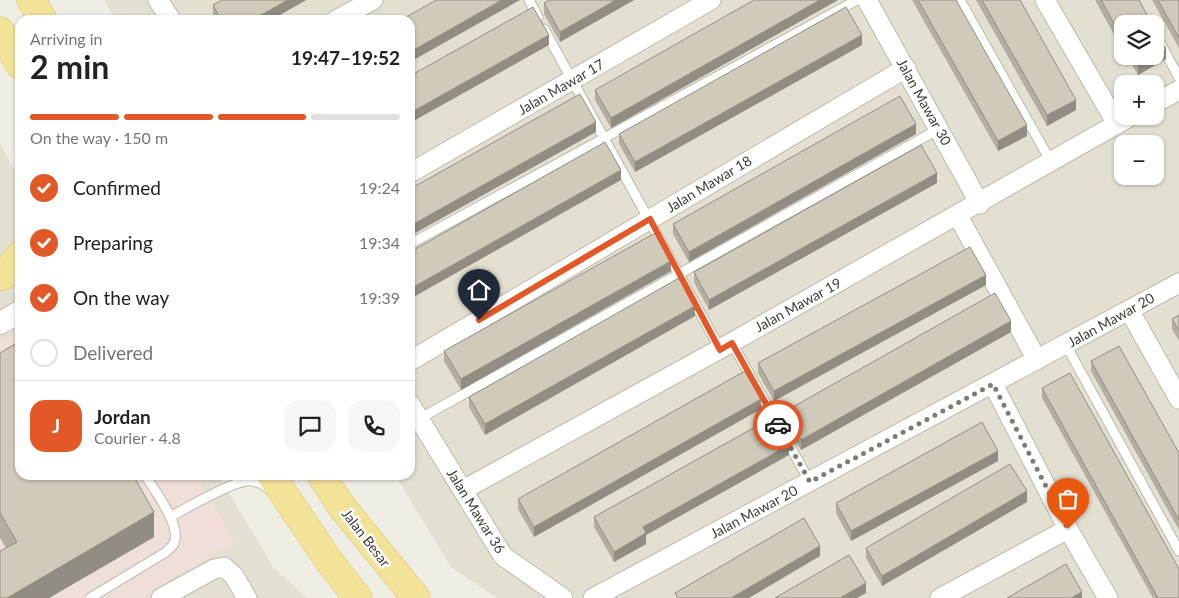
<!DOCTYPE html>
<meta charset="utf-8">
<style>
:root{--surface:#fff;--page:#f6f6f6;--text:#222;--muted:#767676;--line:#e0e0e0;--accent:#e35827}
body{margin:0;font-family:Lato,sans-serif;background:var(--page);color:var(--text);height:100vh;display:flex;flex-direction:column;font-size:19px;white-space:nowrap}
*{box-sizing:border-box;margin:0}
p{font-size:16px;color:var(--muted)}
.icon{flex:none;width:28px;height:28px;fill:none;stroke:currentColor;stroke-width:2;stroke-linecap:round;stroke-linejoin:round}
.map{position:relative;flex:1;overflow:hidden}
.side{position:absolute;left:15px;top:15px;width:400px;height:465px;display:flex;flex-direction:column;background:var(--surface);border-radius:15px;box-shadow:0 1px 4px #0004}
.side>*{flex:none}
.tools{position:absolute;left:1114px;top:15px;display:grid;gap:10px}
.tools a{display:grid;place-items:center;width:50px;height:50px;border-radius:10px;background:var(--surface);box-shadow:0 1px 4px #0004;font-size:25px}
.pin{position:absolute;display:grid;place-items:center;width:42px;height:42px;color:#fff;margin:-51px -21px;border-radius:50% 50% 50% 0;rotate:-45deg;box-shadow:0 0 5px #0007}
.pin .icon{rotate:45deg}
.courier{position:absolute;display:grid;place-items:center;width:50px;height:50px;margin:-25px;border:4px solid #e35827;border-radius:50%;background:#fff;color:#222;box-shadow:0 1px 6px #0007}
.headline em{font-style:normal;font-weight:700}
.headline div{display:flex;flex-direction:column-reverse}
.headline{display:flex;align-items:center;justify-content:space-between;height:85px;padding:0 15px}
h1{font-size:32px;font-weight:700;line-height:38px}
.bar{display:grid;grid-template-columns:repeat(4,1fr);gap:8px 5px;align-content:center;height:60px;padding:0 15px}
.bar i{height:6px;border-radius:4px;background:var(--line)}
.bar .current{background:var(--accent)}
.bar p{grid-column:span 4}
.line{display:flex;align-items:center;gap:12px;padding:0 15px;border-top:1px solid var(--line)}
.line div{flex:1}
.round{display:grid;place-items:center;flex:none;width:52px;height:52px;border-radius:15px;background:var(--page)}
ol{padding:0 15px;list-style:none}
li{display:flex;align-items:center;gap:15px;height:55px}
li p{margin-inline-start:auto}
li .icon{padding:5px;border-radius:50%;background:var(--accent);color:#fff;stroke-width:4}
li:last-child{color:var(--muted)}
li i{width:28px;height:28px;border:2px solid var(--line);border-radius:50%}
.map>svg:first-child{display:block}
.residential{fill:#e3e0d2;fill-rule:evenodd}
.medical{fill:#f0ded8}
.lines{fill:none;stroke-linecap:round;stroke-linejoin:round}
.service-casing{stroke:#bdb9aa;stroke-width:11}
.minor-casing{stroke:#bdb9aa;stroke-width:21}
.tertiary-casing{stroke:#bdb9aa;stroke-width:24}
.primary-casing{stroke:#d6c26b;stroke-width:29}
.service{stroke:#fff;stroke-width:9}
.minor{stroke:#fff;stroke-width:19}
.tertiary{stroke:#fff;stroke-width:22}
.primary{stroke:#f3e399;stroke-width:28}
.wall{fill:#b3aea0}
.shaded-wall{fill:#928d82}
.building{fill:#d0caba;stroke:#928d82}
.done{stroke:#7e7b72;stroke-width:5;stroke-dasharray:0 9}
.route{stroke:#e35827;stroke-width:6}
.labels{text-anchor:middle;stroke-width:5;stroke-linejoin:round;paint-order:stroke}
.street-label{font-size:14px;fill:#413d34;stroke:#fff}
</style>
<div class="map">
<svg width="1179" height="598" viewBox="0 0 1179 598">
<rect width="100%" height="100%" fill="#f0ede4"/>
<g class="residential">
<path d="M104,0h1075v598h-682l-46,-31 -56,-92h15v-455h-294zM1122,24h33v32h-33zM1122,84h33v32h-33zM1122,144h33v32h-33z"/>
<polygon points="0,144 20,180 20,475 218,475 274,568 307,598 0,598"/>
</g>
<polygon class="medical" points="20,330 20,475 196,475 235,542 141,598 0,598 0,343"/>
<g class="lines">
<defs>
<g id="service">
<polyline points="529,0 538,17"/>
<polyline points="960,0 1051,162"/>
<polyline points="544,29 720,349"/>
<polyline points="1155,33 1179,78"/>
<polyline points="410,244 857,0"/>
<polyline points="732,343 810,482"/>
<polyline points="1066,345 1179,551"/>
<polyline points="419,419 939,129"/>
<path d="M170,517c18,-10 58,-33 76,-36 9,-1 15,2 22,7"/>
<path d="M90,598l76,-46c2,-2 6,-5 8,-9 8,-17 -20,-53 -29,-68"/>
</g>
<g id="minor">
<polyline points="158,0 171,20"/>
<polyline points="867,0 980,204"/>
<polyline points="1045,0 1117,124"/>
<polyline points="336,20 373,0"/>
<polyline points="1155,103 1179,90"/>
<polyline points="410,173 711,0"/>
<polyline points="958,216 1037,360"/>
<polyline points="1129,310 1179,399"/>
<polyline points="410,361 906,68"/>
<polyline points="993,384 1068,529 1108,598"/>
<polyline points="410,404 503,556 563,598"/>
<polyline points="463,490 720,349 1131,116"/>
<polyline points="161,598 214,569 224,567 234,576 247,598"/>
<polyline points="593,598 1179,283"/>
<polyline points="940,598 1068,529"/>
</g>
<polyline id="tertiary" points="0,323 20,312"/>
<g id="primary">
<polyline points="31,0 43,20"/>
<polyline points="0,31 20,65"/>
<polyline points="3,276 20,255"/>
<polyline points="271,475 329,561 358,598"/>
<polyline points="321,475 342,507 416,598"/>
</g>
</defs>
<use href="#service" class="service-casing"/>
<use href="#minor" class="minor-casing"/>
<use href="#tertiary" class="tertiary-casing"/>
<use href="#primary" class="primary-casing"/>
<use href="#service" class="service"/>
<use href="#minor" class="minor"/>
<use href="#tertiary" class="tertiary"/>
<use href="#primary" class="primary"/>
</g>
<g class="wall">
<polygon points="306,0 271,20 216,20 213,15 213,5"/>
<polygon points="550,0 634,0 560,42 544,14 544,3"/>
<polygon points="838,0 611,128 595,100 595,90"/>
<polygon points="912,0 956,0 1027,136 998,151"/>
<polygon points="976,0 1020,0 1076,110 1047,126"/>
<polygon points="1095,0 1139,0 1122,24 1122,49"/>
<polygon points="1152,0 1179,0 1179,48"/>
<polygon points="862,45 635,172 619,144 619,134"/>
<polygon points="1127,56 1155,56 1166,59 1138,75"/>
<polygon points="916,134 689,262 673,234 673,224"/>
<polygon points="937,183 709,310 694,282 694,272"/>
<polygon points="671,271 461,390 444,361 444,351"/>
<polygon points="986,285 774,401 758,373 758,363"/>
<polygon points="1179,315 1179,341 1172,329 1172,319"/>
<polygon points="695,316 485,435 469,407 469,397"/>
<polygon points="1011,332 801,450 784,422 784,412"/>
<polygon points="0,353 154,537 49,598 0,598 6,548 0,538"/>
<polygon points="1091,361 1179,453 1179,530 1091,371"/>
<polygon points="1042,388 1179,598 1153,598 1042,398"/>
<polygon points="761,409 534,537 518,509 518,499"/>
<polygon points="789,455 646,535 646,544 614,562 594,527 594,517"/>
<polygon points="998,461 851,541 836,513 836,503"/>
<polygon points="1027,502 882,586 866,558 866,548"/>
</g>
<g class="shaded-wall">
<polygon points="288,0 306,0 271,20 252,20"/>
<polygon points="502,0 520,0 410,62 410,52"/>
<polygon points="616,0 634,0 560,42 560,32"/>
<polygon points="820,0 838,0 611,128 611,118"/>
<polygon points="549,35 549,45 410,123 410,113"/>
<polygon points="862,35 862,45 635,172 635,162"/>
<polygon points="1166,49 1166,59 1138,75 1138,65 1154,56 1155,56 1155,55"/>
<polygon points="1076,100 1076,110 1047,126 1047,115"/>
<polygon points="596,122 596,132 410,236 410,226"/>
<polygon points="916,124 916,134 689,262 689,252"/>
<polygon points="1027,125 1027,136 998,151 998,141"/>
<polygon points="621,170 621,180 410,299 410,289"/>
<polygon points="937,173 937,183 709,310 709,300"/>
<polygon points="671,261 671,271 461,390 461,379"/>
<polygon points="986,275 986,285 774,401 774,391"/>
<polygon points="695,306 695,316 485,435 485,424"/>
<polygon points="1011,321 1011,332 801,450 801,440"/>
<polygon points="761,399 761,409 534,537 534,527"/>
<polygon points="789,445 789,455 646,535 646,544 614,562 614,552 643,527"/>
<polygon points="998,451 998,461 851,541 851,531"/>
<polygon points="1027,491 1027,502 882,586 882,576"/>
<polygon points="154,512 154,537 49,598 7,598"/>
<polygon points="820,546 820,556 749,598 731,598"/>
<polygon points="866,583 866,593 857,598 840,598"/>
<polygon points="1082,592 1082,598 1071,598"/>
</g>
<g class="building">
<polygon points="222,0 288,0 252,20 221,20 213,5"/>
<polygon points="436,0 502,0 410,52 410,20 401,20"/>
<polygon points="550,0 616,0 560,32 544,3"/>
<polygon points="754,0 820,0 611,118 595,90"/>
<polygon points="918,0 956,0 1027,125 998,141"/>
<polygon points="982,0 1020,0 1076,100 1047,115"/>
<polygon points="1101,0 1139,0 1152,24 1122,24 1122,38"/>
<polygon points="1158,0 1179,0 1179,38"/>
<polygon points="533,7 549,35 410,113 410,76"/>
<polygon points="846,7 862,35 635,162 619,134"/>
<polygon points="1155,29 1166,49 1155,55"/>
<polygon points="1133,56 1154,56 1138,65"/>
<polygon points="580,94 596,122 410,226 410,189"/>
<polygon points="900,96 916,124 689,252 673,224"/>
<polygon points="605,142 621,170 410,289 410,252"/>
<polygon points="921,145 937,173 709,300 694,272"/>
<polygon points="655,233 671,261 461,379 444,351"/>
<polygon points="970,247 986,275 774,391 758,363"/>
<polygon points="679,278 695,306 485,424 469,397"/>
<polygon points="995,293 1011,321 801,440 784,412"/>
<polygon points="1179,315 1179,331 1172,319"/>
<polygon points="20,341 20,475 133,475 154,512 7,598 0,598 0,551 17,542 0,513 0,353"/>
<polygon points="1119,346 1179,453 1179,520 1091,361"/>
<polygon points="745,371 761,399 534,527 518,499"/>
<polygon points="1070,373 1179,569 1179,598 1158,598 1042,388"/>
<polygon points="773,417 789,445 643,527 646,533 614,552 594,517"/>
<polygon points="982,422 998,451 851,531 836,503"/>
<polygon points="1010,464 1027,491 882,576 866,548"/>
<polygon points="804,518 820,546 731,598 678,598 675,593"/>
<polygon points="849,555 866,583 840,598 775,598"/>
<polygon points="1066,564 1082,592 1071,598 1007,598"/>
</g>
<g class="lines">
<polyline class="done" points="778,425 810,482 993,384 1068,529"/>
<polyline class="route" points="479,320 650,219 720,350 732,343 778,425"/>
</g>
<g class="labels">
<g class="street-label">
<text transform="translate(561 87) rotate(-30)" y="5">Jalan Mawar 17</text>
<text transform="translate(924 102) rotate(61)" y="5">Jalan Mawar 30</text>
<text transform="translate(709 184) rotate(-31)" y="5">Jalan Mawar 18</text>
<text transform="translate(798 305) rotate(-29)" y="5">Jalan Mawar 19</text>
<text transform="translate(1111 320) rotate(-29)" y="5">Jalan Mawar 20</text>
<text transform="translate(476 511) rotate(58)" y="5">Jalan Mawar 36</text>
<text transform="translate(754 512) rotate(-28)" y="5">Jalan Mawar 20</text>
<text transform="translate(366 538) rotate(52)" y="5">Jalan Besar</text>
</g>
</g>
</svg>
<div class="tools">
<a><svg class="icon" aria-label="layers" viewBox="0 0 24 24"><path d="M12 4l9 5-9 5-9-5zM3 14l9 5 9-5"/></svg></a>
<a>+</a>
<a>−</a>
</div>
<div class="pin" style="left:1068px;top:529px;background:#ea580c"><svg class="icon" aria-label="bag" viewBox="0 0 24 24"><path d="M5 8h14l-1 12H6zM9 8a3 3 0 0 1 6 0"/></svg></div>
<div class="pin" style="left:479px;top:320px;background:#1f2937"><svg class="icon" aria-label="home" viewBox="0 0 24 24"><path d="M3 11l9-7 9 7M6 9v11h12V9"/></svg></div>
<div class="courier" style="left:778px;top:425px"><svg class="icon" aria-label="car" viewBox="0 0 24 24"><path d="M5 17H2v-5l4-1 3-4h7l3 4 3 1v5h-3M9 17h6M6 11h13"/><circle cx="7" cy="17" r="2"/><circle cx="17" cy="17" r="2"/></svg></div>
<section class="side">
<div class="headline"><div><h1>2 min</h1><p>Arriving in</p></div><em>19:47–19:52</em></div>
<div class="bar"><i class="current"></i><i class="current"></i><i class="current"></i><i></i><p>On the way · 150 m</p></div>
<ol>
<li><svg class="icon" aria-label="check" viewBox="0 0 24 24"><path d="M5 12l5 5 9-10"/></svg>Confirmed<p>19:24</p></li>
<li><svg class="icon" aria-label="check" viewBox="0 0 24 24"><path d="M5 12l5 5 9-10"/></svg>Preparing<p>19:34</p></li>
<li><svg class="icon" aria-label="check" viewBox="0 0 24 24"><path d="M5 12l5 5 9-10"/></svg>On the way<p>19:39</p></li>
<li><i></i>Delivered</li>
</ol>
<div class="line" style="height:90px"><b class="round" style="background:var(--accent);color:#fff">J</b><div><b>Jordan</b><p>Courier · 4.8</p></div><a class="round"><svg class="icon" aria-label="chat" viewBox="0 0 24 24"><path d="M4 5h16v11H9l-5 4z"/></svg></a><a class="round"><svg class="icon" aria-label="phone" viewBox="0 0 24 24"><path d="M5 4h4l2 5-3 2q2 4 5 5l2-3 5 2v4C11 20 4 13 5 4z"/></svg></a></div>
</section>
</div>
